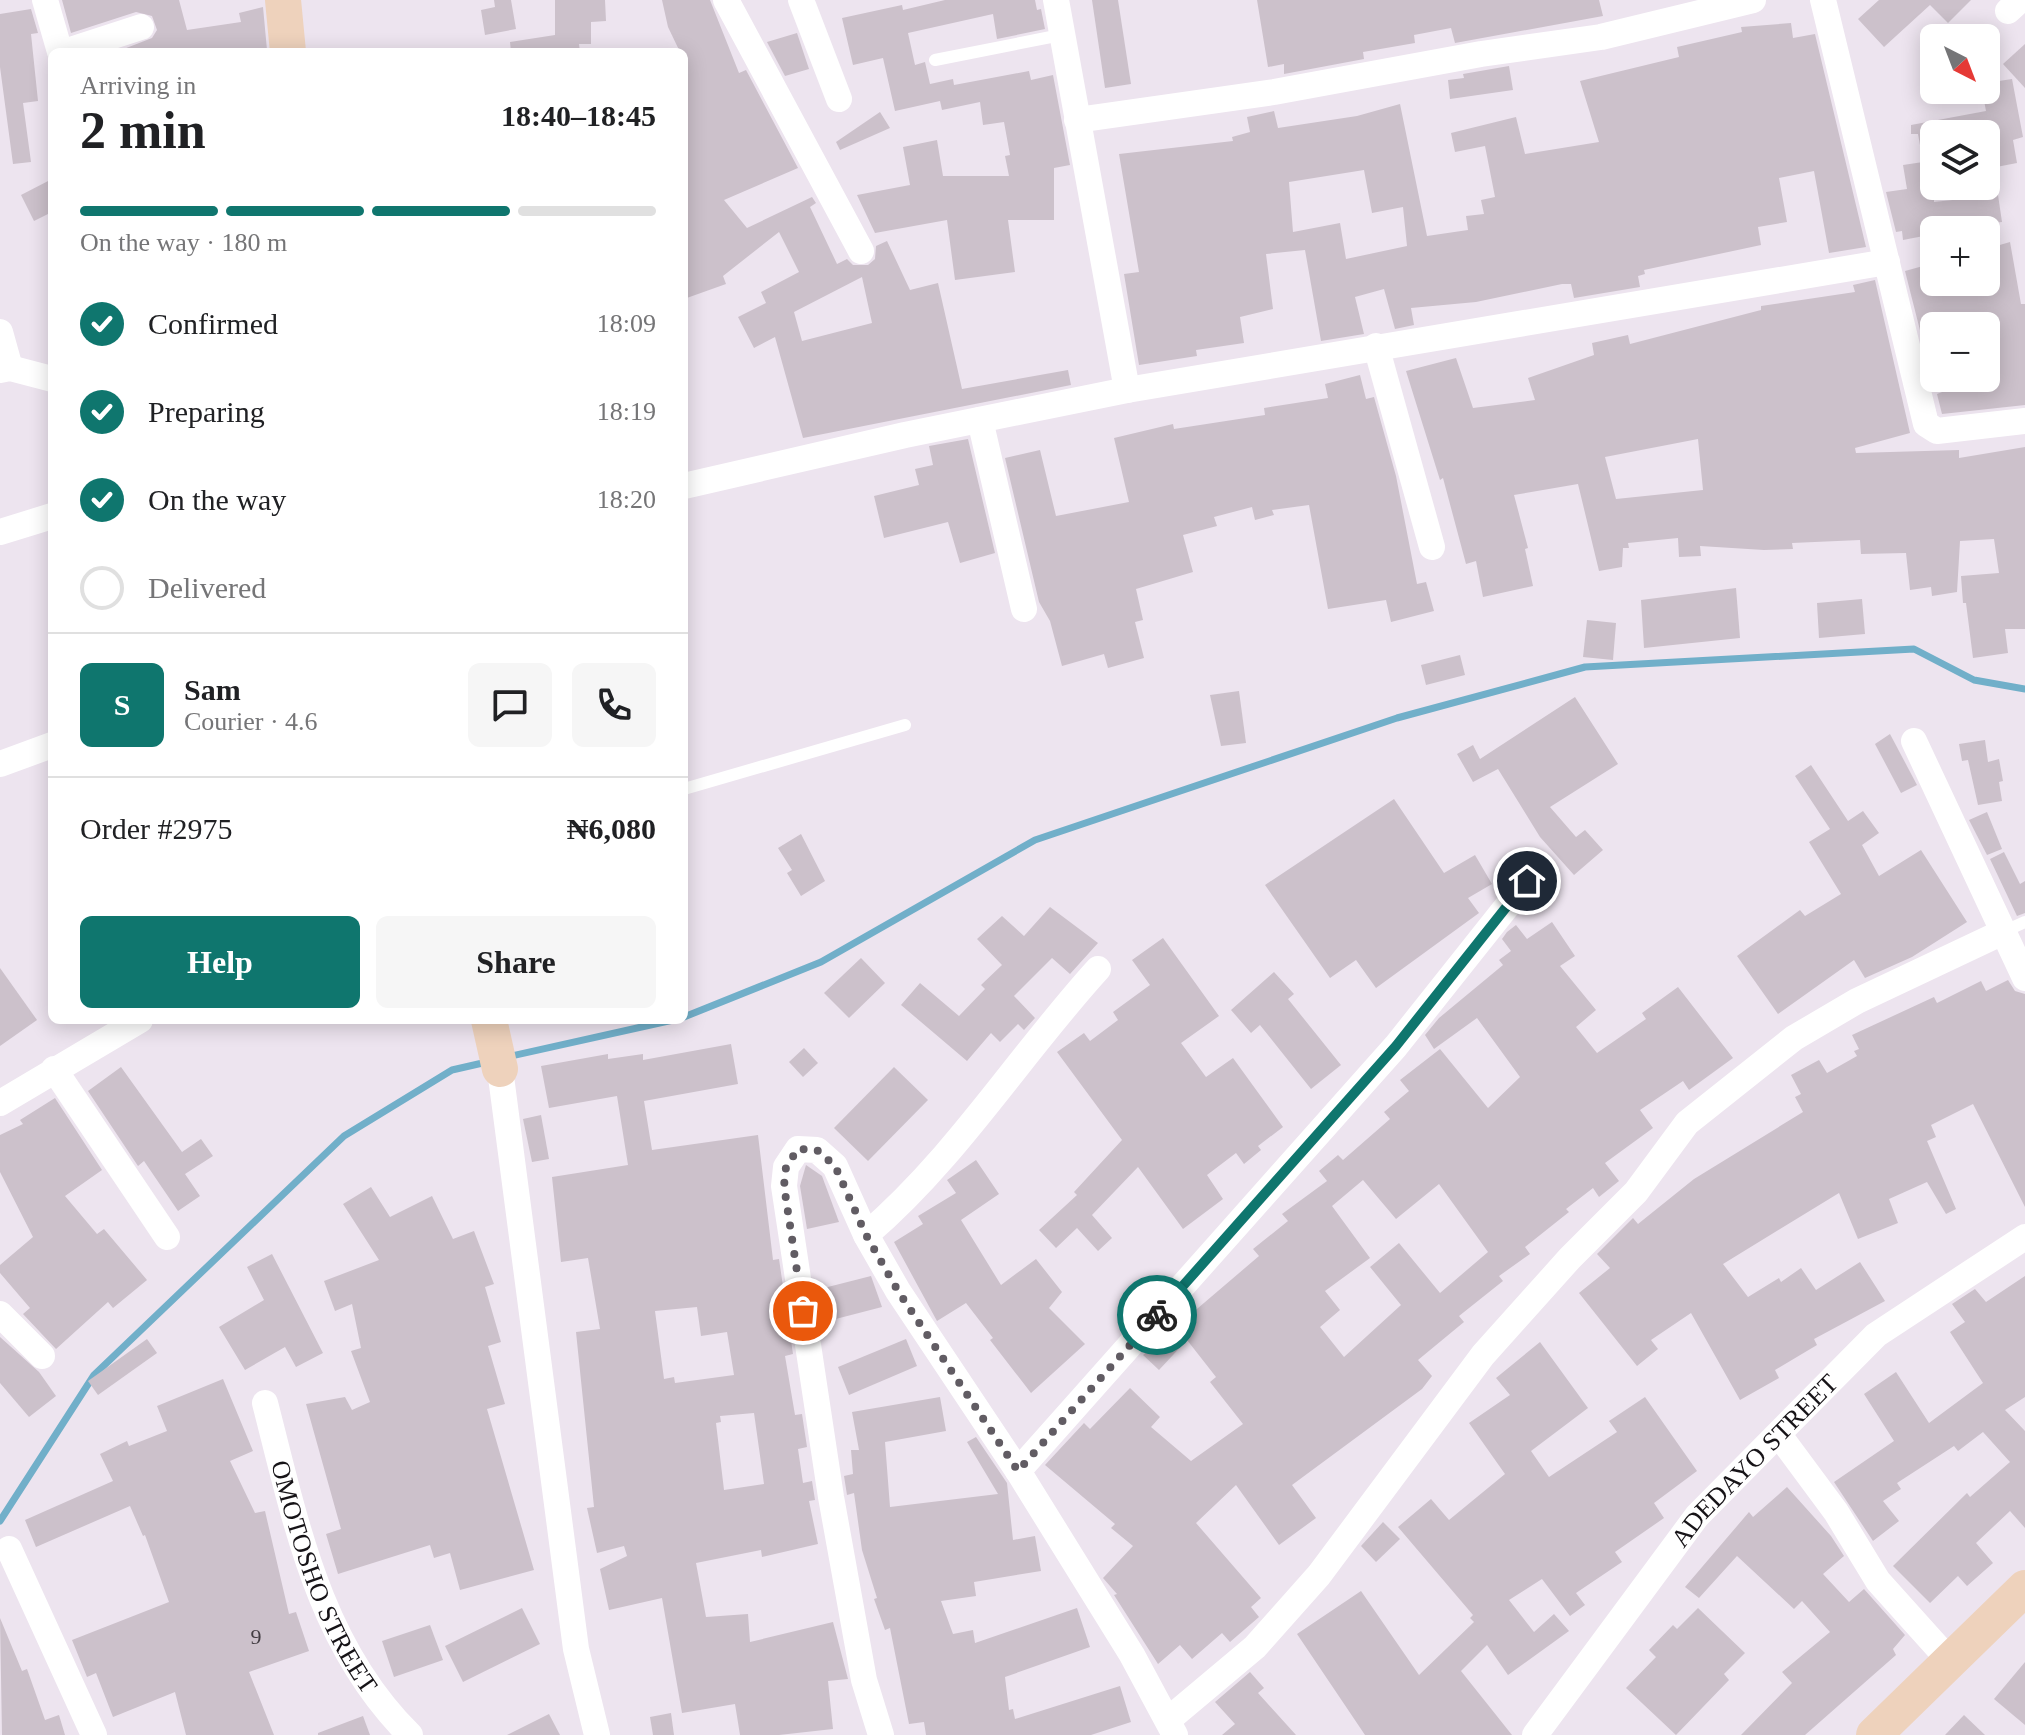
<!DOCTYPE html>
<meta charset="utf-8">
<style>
:root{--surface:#fff;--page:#f6f6f6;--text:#202124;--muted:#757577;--line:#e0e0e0;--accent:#0f766e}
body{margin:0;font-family:"Times New Roman",serif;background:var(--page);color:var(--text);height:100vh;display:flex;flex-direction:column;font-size:30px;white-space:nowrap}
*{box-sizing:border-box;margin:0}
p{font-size:26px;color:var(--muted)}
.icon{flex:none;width:44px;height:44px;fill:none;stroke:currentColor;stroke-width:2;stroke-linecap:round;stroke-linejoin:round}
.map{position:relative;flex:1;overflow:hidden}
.drawer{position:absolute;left:48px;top:48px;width:640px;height:976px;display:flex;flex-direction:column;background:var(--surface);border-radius:12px;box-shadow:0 4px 20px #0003}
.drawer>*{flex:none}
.needle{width:52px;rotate:138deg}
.controls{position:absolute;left:1920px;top:24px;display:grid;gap:16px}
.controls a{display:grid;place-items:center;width:80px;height:80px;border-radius:12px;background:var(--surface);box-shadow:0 4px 20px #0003;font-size:40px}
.pin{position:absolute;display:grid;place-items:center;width:68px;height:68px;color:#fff;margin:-34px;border:4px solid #fff;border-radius:50%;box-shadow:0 2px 8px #0007}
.courier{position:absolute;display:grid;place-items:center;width:80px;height:80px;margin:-40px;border:6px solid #0f766e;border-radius:50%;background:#fff;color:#222;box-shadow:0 2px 10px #0007}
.headline em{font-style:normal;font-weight:600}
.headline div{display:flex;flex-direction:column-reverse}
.headline{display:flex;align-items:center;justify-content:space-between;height:136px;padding:0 32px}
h1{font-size:52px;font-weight:600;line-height:60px}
.bar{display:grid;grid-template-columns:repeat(4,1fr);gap:12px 8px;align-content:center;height:96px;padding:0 32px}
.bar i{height:10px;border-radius:6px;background:var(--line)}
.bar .active{background:var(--accent)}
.bar p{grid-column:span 4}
.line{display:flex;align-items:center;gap:20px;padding:0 32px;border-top:2px solid var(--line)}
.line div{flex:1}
.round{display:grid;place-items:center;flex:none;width:84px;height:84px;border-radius:12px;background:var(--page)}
ol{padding:0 32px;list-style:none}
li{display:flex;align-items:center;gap:24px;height:88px}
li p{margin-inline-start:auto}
li .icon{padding:8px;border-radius:50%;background:var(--accent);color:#fff;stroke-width:4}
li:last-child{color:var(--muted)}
li i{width:44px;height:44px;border:4px solid var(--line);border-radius:50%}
.cta{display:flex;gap:16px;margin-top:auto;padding:16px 32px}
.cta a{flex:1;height:92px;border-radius:12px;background:var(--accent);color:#fff;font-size:32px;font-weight:600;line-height:92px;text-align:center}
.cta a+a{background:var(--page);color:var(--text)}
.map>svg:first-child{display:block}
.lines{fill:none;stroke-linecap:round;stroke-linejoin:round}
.stream{stroke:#71afc9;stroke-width:7}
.building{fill:#ccc1cb;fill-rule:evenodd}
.lane{stroke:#fff;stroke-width:12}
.street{stroke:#fff;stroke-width:26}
.secondary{stroke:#eed2bc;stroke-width:36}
.done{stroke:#615c63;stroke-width:8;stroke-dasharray:0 14.4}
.route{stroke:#0f766e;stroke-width:10}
.labels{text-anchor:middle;stroke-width:6;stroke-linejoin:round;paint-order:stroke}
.number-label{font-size:22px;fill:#443e44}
.street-label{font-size:26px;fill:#161317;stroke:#ede4ef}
</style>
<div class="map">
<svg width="2025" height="1735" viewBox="0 0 2025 1735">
<rect width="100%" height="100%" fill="#ede4ef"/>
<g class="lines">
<g class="stream">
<polyline points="684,1017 821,962 1035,840 1397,718 1585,667 1914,649 1974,680 2025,689"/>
<polyline points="507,1057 673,1020"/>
<polyline points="0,1521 94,1375 344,1136 452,1070 487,1062"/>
</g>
</g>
<g class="building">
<polygon points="62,0 179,0 187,30 241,22 239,13 263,7 267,50 116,52 152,38 157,30 152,16 136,12 71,33"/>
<polygon points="494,0 511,0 516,29 485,35 481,10 495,7"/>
<polygon points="555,0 605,0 606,21 591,22 591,44 579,44 580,52 511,52 510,42 555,35"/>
<path d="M662,0h48l29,73 7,-3 52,98 -74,32 23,28 65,-31 4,6 -6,4 27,57 10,-5 6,6h15l7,-6 1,-13 11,-5 23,49 28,-7 24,106 106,-19 3,15 -268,53 -28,-101 -21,11 -16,-31 28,-14 -5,-11 38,-20 -20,-40 -56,44 3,8 -42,15v-247h-4l-12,-25zM862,277l10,46 -70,18 -8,-29z"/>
<polygon points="945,0 1035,0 1037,10 1041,9 1045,29 997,39 993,14 908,33 915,65 925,62 930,84 953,79 954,85 1029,71 1031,80 1053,75 1070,165 1054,168 1054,220 1008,220 1015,272 955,280 947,220 875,233 857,195 910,185 903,147 937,140 943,176 1009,176 1005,156 1010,155 1004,122 983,125 980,102 942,110 940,101 895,111 883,58 853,65 842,18 902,5 903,10"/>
<polygon points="1092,0 1118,0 1131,84 1105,88"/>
<polygon points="1257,0 1599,0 1603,16 1455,43 1451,28 1414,35 1415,43 1363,52 1364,59 1284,74 1284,64 1268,67"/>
<polygon points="1879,0 1971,0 1948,23 1930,5 1884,47 1858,19"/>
<polygon points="31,9 38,33 31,34 38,101 23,103 31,162 13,164 0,67 0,14"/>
<path d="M1791,23l2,15 22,-4 51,213 -37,6 -15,-82 -35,7 8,44 -29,5 3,18 -117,25 1,4 -7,2 2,11 -66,11 -3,-14h-9l-86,18 -65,6 3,17 -19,4 -11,-40 -29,8 9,37 -43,7 -16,-91 -39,4 7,55 -33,8 4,26 -48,7 1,6 -58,9 -15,-91 15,-2 -20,-118 114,-13 -1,-4 18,-5 -3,-15 27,-6 4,17 79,-12 43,-12 27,132 41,-6 -2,-14 18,-2 -3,-14 14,-3 -10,-51 -30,6 -4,-19 65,-16 9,37 74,-12 -19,-61 99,-24 -2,-10 65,-15 -1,-5zM1364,170l8,43 31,-6 4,39 -61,13 -6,-36 -47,9 -4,-50z"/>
<polygon points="797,33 809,69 785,76 767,42"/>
<polygon points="2025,44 2025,88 2003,64"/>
<polygon points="1509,66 1513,90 1450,99 1448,80 1464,78 1463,74"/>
<polygon points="2012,79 2023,137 2013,140 2017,163 1986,169 1986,134 1934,134 1934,202 1998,195 2002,222 1934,230 1934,234 1903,240 1902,231 1896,232 1886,192 1907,189 1903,165 1923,162 1918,134 1911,134 1911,125 1986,111 1982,90 1986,90 1986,83"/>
<polygon points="880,112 890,128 840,150 836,142"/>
<polygon points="52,179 52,212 34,221 21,195"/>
<polygon points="2010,242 2021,304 2025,304 2025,405 1942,414 1937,394 1942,392 1939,378 1986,378 1986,369 1993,368 1991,357 1995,356 1989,326 1934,326 1934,362 1928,362 1905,271 1934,263 1934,282 1986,282 1986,249"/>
<path d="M1875,280l35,153 -55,15 1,5 103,-3v8l66,-11v182h-20l3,24 -35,5 -7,-55h-3l-2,-27 38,-3 -5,-34 -34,2 -3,51 -25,4 -1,-9 -21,3 -4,-37 -45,1 -1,-14 -68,3 1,6 -29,1 -64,-4 1,10 -22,1 -1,-19 -50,5 1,5h-6l-1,19 -23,4 -21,-87 -64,11 14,53 -3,1 8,37 -50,11 -7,-36 -10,3 -23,-86 -3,2 -34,-109 50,-13 17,50 62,-8 -7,-22 66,-23 -2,-12 36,-8 2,9 131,-34v-4l94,-14 -2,-7zM1698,439l5,51 -87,9 -11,-42z"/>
<polygon points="1360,375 1366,399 1374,397 1396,476 1417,584 1426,582 1434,611 1391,622 1386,600 1328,609 1309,505 1272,510 1274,515 1255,520 1252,507 1214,517 1217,526 1183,535 1193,572 1136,589 1143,620 1135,622 1144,658 1108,668 1104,654 1062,666 1050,621 1039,602 1005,458 1040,450 1056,516 1129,502 1114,438 1173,424 1174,429 1265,415 1264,408 1328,398 1325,384"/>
<polygon points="968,439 995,553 960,563 948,522 884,538 874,496 919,485 915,469 933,465 929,446"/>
<polygon points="1736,588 1740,638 1644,648 1641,600"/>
<polygon points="1862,599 1865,634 1819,638 1817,603"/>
<polygon points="1587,620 1616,623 1613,660 1583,657"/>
<polygon points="1460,655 1465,675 1426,685 1421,665"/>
<polygon points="1239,691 1246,743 1221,746 1210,695"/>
<polygon points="1575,697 1618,764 1550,807 1576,837 1585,830 1603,850 1574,875 1540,837 1498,769 1473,782 1457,754 1473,745 1480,759"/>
<polygon points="1890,734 1917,785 1901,793 1875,744"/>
<polygon points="1985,740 1988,762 1999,759 2003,781 1999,782 2002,801 1978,805 1968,760 1962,761 1959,744"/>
<polygon points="1811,765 1848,821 1863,811 1879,833 1862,845 1879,876 1921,850 1967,922 1912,957 1865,978 1854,960 1778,1014 1737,956 1800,910 1805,916 1841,894 1809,842 1830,829 1795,776"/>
<polygon points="1394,799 1444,873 1475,855 1492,884 1468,898 1479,913 1376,988 1356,960 1330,978 1265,885"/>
<polygon points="1987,812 2002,849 1987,855 1969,820"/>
<polygon points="801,834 825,881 801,896 787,873 792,870 778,848"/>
<polygon points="2004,852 2020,884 2025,881 2025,913 2017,916 1990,859"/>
<polygon points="1050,907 1098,943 1070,974 1052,958 1014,996 1035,1018 1024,1030 1018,1024 1000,1042 991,1033 967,1061 901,1005 920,983 959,1016 985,989 981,985 1002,965 977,939 1002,916 1024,936"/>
<path d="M1552,922l23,34 -15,10 36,44 -20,17 21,26 49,-34 -4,-6 36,-26 55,71 -44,32 -6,-9 -43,29 13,18 -48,35 14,18 -20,16 -6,-9 -27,21 3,3 -44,35 5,7 -31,22 4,5 -44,35 5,6 -46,38 14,16 -10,13 -130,96 24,33 -37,27 -43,-60 -40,38 65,75 -10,9 8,10 -29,25 -8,-9 -30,26 -12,-14 -22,19 -44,-69 3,-1 -14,-16 30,-32 -22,-18 4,-4 -70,-59 39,-42 6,6 40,-41 30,29 -9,10 40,34 52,-37 -33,-42 6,-5 -29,-37 -28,30 -16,-15 116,-99 -6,-7 35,-28 -6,-7 45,-33 -8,-10 19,-16 5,5 47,-41 -6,-7 25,-21 -9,-11 40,-31 48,59 32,-31 -43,-59 -43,31 -9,-14 14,-17 64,-53 -4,-5 12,-9 -9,-12 5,-7 9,-7 11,14zM1363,1180l33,39 43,-35 49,68 -48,41 -41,-50 -29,24 31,38 -57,52 -24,-30 20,-17 -15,-19 45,-33 -38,-52z"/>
<polygon points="1163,938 1219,1016 1181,1043 1206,1077 1233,1058 1283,1127 1258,1146 1261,1150 1244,1164 1236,1153 1207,1175 1223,1199 1183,1229 1138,1167 1092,1215 1112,1238 1098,1251 1077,1228 1056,1248 1039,1230 1077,1195 1074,1192 1122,1140 1057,1052 1084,1033 1090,1041 1118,1020 1113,1012 1150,985 1132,960"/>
<polygon points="861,958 885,983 849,1018 824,993"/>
<polygon points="0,968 37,1020 0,1046"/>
<polygon points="1274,972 1294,994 1288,999 1341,1065 1311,1089 1260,1025 1251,1033 1231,1010"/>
<polygon points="2008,980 2015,991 2025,994 2025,1207 1973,1104 1931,1125 1936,1137 1927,1141 1956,1209 1946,1214 1927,1182 1889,1199 1898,1223 1858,1239 1839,1193 1723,1264 1748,1297 1779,1278 1781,1282 1801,1268 1816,1290 1860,1262 1885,1301 1814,1339 1817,1345 1775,1370 1779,1378 1740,1400 1691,1313 1651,1340 1658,1349 1637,1366 1579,1293 1610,1268 1597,1254 1633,1218 1638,1224 1694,1179 1803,1112 1795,1097 1801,1094 1791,1075 1819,1060 1827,1073 1857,1056 1854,1051 1859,1049 1852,1035 1934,997 1937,1003 1981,981 1986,991"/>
<path d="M731,1044l7,40 -94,17 8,49 106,-15 15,125 6,-1 14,95 -8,2 10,59 7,-1 5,33 -9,2 5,34 9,-2 3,19 -6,1 9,43 -56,13 -1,-7 -65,13 10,54 42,-3 2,28 83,-20 15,57 -20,2 5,48 -54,6h-39l-5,-31 -53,9 -20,-115 -53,12 -9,-41 27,-13 -3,-10 -27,7 -10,-45 7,-1 -18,-175 24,-3 -12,-71 -27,4 -9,-85 76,-12 -11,-69 -68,12 -8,-42 67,-12v5l35,-5v6zM697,1307l4,29 26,-4 7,43 -59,8 -1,-6 -10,2 -9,-68zM754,1413l10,71 -40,6 -8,-67 5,-1 -1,-6z"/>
<polygon points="804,1048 818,1063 803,1077 789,1062"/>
<polygon points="121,1067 182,1152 201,1139 213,1156 185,1174 200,1196 178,1211 144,1161 138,1166 88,1091"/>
<polygon points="894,1067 928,1100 868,1161 834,1128"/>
<polygon points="55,1098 102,1170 65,1196 97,1234 104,1229 147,1280 113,1308 108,1302 56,1349 23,1314 30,1308 0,1273 0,1265 33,1237 0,1172 0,1135 23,1124 20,1120"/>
<polygon points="541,1115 549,1159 532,1162 523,1119"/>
<polygon points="976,1160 999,1194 961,1220 1001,1285 1036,1259 1062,1292 1049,1308 1085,1344 1031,1393 990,1340 993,1338 966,1303 937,1321 894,1242 923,1224 918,1216 956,1193 947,1180"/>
<polygon points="806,1165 822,1176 839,1222 807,1229 800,1186"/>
<polygon points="371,1187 390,1217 432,1196 453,1239 474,1231 494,1284 485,1287 501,1342 488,1346 505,1404 487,1409 534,1570 460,1590 450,1553 434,1558 430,1545 338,1574 326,1534 341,1529 306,1404 345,1397 352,1410 370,1402 351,1351 361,1348 352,1304 335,1311 324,1281 379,1260 343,1204"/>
<polygon points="272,1254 323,1353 296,1367 285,1347 245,1370 219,1327 264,1300 247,1267"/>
<polygon points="871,1276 882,1307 828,1321 820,1289"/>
<polygon points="2025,1276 2025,1397 2005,1410 2025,1431 2025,1528 2010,1511 1976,1543 1993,1563 1967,1586 1958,1576 1930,1603 1893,1566 1967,1493 1970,1497 2010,1462 1983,1432 1958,1451 1954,1446 1897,1483 1901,1489 1883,1501 1899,1521 1873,1541 1834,1482 1894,1441 1864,1394 1896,1372 1929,1423 1983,1383 1950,1332 1965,1322 1952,1304 1975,1289 1986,1302"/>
<polygon points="0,1337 39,1372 56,1396 29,1417 0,1383"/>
<polygon points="147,1339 157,1353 98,1395 88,1381"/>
<polygon points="906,1339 917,1366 849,1395 838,1367"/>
<polygon points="1540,1342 1588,1408 1531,1451 1549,1477 1617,1432 1609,1421 1645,1397 1697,1471 1654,1503 1664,1518 1615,1552 1622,1562 1576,1593 1585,1605 1570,1616 1542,1579 1509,1600 1534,1632 1554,1614 1569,1631 1508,1675 1487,1645 1461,1671 1512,1735 1365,1735 1297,1634 1361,1591 1419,1675 1474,1622 1470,1618 1473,1615 1398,1527 1431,1499 1449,1520 1505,1474 1469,1423 1510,1395 1496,1378"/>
<polygon points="223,1379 253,1451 230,1461 255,1513 265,1511 289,1614 296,1612 309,1651 249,1672 274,1735 186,1735 175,1692 113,1717 96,1673 87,1677 72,1640 169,1602 145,1535 143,1536 130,1506 36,1547 25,1520 113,1481 100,1454 127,1441 129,1446 167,1431 157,1406"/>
<polygon points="940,1397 946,1431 885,1442 890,1507 998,1494 967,1442 976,1437 1007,1483 1013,1540 1035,1536 1041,1571 974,1582 976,1596 941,1601 953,1634 973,1630 975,1643 1077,1608 1090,1647 1005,1677 1009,1710 1013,1709 1015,1719 1120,1686 1131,1722 1091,1735 926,1735 924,1722 909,1724 890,1628 885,1630 874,1599 877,1598 862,1550 854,1493 847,1495 844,1476 853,1474 851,1450 859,1450 852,1412"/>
<polygon points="1787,1487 1831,1536 1844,1556 1823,1574 1849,1602 1864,1589 1905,1635 1893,1649 1896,1655 1805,1735 1741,1735 1792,1683 1782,1672 1830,1632 1802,1601 1794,1609 1737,1556 1699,1598 1685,1587 1749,1512 1753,1517"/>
<polygon points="1383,1522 1400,1539 1376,1562 1361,1546"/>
<polygon points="522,1608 540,1644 463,1682 445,1646"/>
<polygon points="1698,1608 1745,1653 1724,1674 1729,1680 1676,1735 1626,1688 1656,1657 1649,1650 1673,1625 1677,1629"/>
<polygon points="0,1618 22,1671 27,1669 45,1720 59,1715 65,1735 2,1735"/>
<polygon points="430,1625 443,1660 394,1677 382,1641"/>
<polygon points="2025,1662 2025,1725 1994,1699"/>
<polygon points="1250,1672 1264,1688 1258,1693 1296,1735 1222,1735 1235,1724 1215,1702"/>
<polygon points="671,1713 674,1735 653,1735 650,1717"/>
<polygon points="549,1714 560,1735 507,1735"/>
<polygon points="1964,1715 1985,1735 1945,1735"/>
<polygon points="363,1716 370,1735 318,1735 318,1733"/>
</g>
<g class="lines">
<g class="lane">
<polyline points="935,60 1061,35"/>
<polyline points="684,789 905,725"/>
<polyline points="2003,932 2025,922"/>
</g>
<g class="street">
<polyline points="45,0 60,52"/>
<polyline points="726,0 861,251"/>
<polyline points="801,0 839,99"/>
<polyline points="1056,0 1127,390"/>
<polyline points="1823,0 1926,424 1937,431 2025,421"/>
<polyline points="2008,11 2020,0"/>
<polyline points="64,52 141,27"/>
<polyline points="1077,120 1274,92 1481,54 1601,37 1753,0"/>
<polyline points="0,332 10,368"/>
<polyline points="1376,346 1432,547"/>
<polyline points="0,370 10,368 52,379"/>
<polyline points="980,420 1024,609"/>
<polyline points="684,486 905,435 1127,390 1887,262"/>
<polyline points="0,532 52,516"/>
<polyline points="1914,741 2025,978"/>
<polyline points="0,764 52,745"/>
<polyline points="54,1069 167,1237"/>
<polyline points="500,1069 576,1649 597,1735"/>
<polyline points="0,1103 140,1020"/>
<path d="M866,1235c91,-78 152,-178 232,-266"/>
<polyline points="0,1314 42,1356"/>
<path id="s1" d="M265,1403c31,120 54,242 145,332"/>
<polyline points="1779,1435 1836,1512 1878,1581 1949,1660"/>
<polyline points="1018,1471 1396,1046 1527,881"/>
<polyline points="9,1549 94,1735"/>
<polyline points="1168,1720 1255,1647 1319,1575 1483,1355 1570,1258 1636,1192 1687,1123 1794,1038 1857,1001 2003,932"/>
<polyline points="881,1735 864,1680 831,1497 784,1186 786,1167 798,1149 817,1150 835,1166 866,1235 898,1291 1018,1471 1132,1655 1175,1735"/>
<path id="s2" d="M1535,1735l162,-219 179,-181 149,-98"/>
</g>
<g class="secondary">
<polyline points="283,0 288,52"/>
<polyline points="489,1020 500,1069"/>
<polyline points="1874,1735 2025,1588"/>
</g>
</g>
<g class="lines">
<polyline class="done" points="803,1311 784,1186 786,1167 798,1149 817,1150 835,1166 866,1235 898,1291 1018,1471 1157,1315"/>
<polyline class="route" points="1157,1315 1396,1046 1527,881"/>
</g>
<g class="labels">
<g class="number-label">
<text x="256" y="1644">9</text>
</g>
<g class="street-label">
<text dy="9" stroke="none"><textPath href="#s2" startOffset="352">ADEDAYO STREET</textPath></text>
<text dy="9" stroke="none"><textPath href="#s1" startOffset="184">OMOTOSHO STREET</textPath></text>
</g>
</g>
</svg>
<div class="controls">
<a><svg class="needle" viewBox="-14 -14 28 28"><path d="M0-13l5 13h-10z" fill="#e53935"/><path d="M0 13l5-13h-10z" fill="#757577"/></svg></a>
<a><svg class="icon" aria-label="layers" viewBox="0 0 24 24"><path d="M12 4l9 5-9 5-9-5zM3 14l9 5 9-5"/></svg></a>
<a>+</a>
<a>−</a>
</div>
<div class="pin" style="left:803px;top:1311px;background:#ea580c"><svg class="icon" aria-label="bag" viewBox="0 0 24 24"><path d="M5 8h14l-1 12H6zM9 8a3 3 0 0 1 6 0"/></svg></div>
<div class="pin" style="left:1527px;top:881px;background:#1f2937"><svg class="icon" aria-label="home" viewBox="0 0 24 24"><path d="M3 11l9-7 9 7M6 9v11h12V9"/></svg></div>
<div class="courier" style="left:1157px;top:1315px"><svg class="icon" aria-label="bike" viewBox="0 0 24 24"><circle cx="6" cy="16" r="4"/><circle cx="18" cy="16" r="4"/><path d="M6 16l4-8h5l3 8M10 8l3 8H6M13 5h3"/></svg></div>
<section class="drawer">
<div class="headline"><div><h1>2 min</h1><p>Arriving in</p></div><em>18:40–18:45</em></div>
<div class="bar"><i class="active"></i><i class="active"></i><i class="active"></i><i></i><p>On the way · 180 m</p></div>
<ol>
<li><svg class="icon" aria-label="check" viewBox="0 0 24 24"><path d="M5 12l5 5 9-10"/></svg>Confirmed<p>18:09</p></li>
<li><svg class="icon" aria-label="check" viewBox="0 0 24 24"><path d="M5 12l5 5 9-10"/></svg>Preparing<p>18:19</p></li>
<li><svg class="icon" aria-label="check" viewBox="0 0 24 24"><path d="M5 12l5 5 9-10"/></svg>On the way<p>18:20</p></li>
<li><i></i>Delivered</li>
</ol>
<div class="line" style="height:144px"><b class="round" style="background:var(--accent);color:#fff">S</b><div><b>Sam</b><p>Courier · 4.6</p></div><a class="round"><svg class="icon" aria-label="chat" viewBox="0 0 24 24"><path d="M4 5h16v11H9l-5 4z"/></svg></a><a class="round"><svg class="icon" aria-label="phone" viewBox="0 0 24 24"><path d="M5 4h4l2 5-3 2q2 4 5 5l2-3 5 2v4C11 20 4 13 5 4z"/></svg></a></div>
<div class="line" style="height:104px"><div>Order #2975</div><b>₦6,080</b></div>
<div class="cta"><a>Help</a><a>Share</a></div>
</section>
</div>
